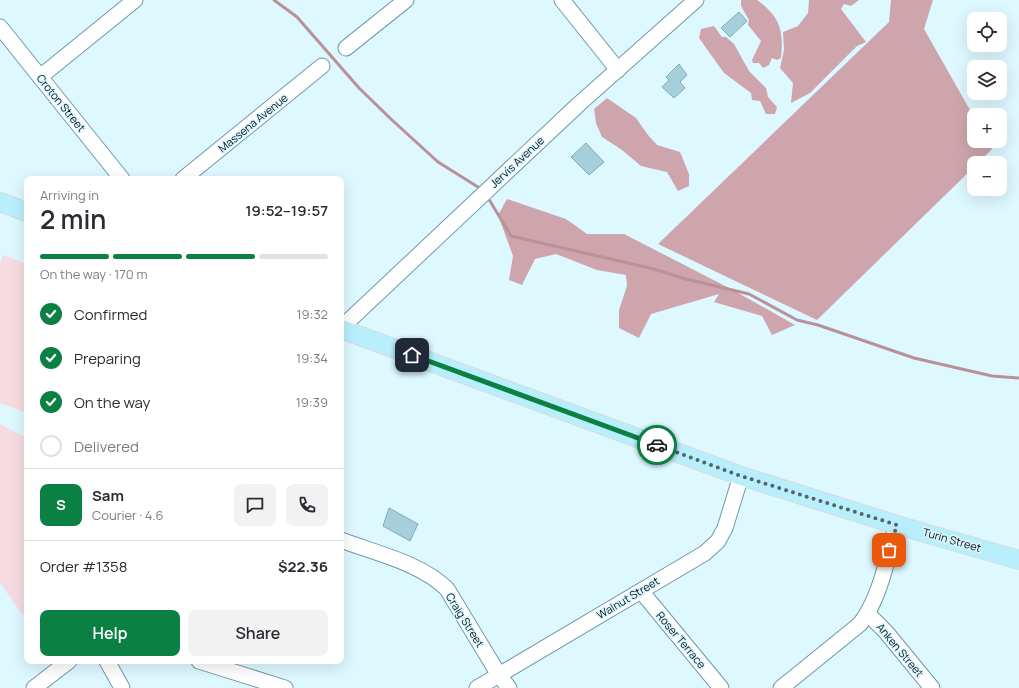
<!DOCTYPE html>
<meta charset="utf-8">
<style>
:root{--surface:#fff;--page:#f2f2f3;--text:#2b2b33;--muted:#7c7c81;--line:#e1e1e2;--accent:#0b8043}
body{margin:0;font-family:Manrope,sans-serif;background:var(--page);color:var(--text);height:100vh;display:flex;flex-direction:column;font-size:15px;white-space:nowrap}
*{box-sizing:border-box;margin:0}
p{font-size:13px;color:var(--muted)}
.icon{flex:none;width:22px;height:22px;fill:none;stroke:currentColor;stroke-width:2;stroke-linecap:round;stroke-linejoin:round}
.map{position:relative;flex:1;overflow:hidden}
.drawer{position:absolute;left:24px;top:176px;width:320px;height:488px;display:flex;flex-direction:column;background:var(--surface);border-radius:8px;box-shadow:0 4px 16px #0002}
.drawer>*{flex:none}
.controls{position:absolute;left:967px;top:12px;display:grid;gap:8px}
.controls a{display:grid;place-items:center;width:40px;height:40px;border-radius:8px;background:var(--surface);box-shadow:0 4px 16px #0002;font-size:20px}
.pin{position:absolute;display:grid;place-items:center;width:34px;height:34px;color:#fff;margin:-17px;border-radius:8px;box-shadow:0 2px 6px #0006}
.courier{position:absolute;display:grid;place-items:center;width:40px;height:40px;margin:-20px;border:3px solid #0b8043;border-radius:50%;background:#fff;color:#222;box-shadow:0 1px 5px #0007}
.overview em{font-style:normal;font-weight:600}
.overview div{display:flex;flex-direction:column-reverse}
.overview{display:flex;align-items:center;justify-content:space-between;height:68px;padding:0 16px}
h1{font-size:26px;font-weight:600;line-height:30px}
.bar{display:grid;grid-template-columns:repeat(4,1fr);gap:6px 4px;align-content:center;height:48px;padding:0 16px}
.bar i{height:5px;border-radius:3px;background:var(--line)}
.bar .current{background:var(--accent)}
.bar p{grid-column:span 4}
.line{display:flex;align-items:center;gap:10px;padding:0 16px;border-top:1px solid var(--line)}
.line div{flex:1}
.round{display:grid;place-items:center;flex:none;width:42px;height:42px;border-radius:8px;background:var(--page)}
ol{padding:0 16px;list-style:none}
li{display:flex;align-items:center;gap:12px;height:44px}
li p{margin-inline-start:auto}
li .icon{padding:4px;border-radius:50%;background:var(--accent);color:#fff;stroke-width:4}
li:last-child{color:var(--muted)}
li i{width:22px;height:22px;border:2px solid var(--line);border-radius:50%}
.primary-button{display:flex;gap:8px;margin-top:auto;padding:8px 16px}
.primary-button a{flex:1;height:46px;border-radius:8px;background:var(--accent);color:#fff;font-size:16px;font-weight:600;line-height:46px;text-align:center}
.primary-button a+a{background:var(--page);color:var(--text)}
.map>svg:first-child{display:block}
.green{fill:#f6dbe0}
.forest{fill:#cea5ad}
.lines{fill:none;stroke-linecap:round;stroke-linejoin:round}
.stream{stroke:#b99199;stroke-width:3}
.building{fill:#a5d0db;stroke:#81abb6}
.minor-casing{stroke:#709aa4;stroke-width:17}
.major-casing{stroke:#d7dada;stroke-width:20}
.minor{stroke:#fff;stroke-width:15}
.major{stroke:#b9effd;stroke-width:18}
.done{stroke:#52656a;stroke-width:4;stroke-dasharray:0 7.2}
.route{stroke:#0b8043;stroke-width:5}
.labels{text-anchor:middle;stroke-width:3;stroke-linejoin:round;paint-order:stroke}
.street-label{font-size:11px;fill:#06161a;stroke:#def8ff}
</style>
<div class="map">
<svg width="1019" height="688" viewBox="0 0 1019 688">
<rect width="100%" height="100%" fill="#def8ff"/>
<g class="green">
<polygon points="3,255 27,264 27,413 0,403 0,264"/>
<polygon points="0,424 27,438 27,621 0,583"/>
</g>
<g class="forest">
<path d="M741,0h16c23,16 27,31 24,58l-4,2 -5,-2 -3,7 -6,3 -4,-5h-6l-1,-3 9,-19 -13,-16 1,-5 -8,-14z"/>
<polygon points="809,0 859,0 851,6 844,4 841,9 866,42 857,46 810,93 791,103 793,83 780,68 784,50 783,32 798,26 808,13"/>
<polygon points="891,0 933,0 924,29 974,117 974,141 988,141 992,149 978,163 974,163 974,167 817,320 658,244 889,22"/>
<polygon points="714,26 722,37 726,37 734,44 749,71 766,88 768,97 777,107 775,114 766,114 760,101 752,100 751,93 724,73 699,38 701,29"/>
<polygon points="607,98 636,118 648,135 657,145 680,152 689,174 689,186 678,191 667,172 641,166 622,150 602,137 596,123 594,109"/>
<polygon points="507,199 566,219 587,234 624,234 733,290 795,325 772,335 762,316 714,302 719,294 651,314 639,338 619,328 619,310 627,286 626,275 597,270 556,254 535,259 522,285 509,280 513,256 498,215"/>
</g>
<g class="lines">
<g class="stream">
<polyline points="274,0 297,17 359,88 392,120 438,162 478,187"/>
<polyline points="490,201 511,236 654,269 686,279 749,294 797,320 818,325 914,358 992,376 1019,378"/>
</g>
</g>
<g class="building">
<polygon points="739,12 747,21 730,37 721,28"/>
<polygon points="679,64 687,75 680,82 685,88 674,98 662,87 669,80 666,77"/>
<polygon points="586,143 604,162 589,175 571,157"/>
<polygon points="389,508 418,524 410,541 383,526"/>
</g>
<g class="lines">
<defs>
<g id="minor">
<polyline points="562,0 618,70"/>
<polyline points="0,27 122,179"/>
<polyline points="346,48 406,0"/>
<polyline points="40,77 135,0"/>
<polyline points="183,179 322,66"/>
<polyline points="341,328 579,104 696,0"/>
<path d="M341,540c34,13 80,23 106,49l52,86 10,13"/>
<polyline points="641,591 721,688"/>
<polyline points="868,614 886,632 932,688"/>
<polyline points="107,661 122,688"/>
<polyline points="199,661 285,688"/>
<polyline points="34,688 69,661"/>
<polyline points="477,688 705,553 718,541 725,528 741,476"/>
<path d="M781,688l79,-64c21,-27 27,-67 37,-99"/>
</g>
<g id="major">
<polyline points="0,202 27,212"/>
<polyline points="341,329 741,476 897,525 1019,560"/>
</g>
</defs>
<use href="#minor" class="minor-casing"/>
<use href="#major" class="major-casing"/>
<use href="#minor" class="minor"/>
<use href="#major" class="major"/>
</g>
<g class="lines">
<polyline class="done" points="657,445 741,476 897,525 889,550"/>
<polyline class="route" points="412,355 657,445"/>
</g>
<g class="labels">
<g class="street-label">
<text transform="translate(61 103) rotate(51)" y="4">Croton Street</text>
<text transform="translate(253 123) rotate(-39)" y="4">Massena Avenue</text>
<text transform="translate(517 162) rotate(-43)" y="4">Jervis Avenue</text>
<text transform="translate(952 540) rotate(16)" y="4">Turin Street</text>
<text transform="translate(628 598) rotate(-31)" y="4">Walnut Street</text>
<text transform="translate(465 620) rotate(58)" y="4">Craig Street</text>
<text transform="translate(681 640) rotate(50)" y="4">Roser Terrace</text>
<text transform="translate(900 650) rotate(50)" y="4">Anken Street</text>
</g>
</g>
</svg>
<div class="controls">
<a><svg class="icon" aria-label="locate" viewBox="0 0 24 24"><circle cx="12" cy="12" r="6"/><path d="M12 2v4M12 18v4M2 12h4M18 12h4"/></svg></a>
<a><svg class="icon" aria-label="layers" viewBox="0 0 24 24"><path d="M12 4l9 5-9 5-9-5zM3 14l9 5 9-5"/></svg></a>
<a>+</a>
<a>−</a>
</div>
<div class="pin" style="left:889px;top:550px;background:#ea580c"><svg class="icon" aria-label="bag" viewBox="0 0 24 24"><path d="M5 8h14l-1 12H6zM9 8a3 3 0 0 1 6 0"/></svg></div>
<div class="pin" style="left:412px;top:355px;background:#1f2937"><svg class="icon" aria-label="home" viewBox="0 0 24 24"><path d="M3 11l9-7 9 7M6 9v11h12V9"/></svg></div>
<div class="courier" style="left:657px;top:445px"><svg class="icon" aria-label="car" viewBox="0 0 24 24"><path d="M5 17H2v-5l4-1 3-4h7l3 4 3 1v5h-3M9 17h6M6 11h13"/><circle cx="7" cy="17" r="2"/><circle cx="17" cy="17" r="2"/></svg></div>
<section class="drawer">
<div class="overview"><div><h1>2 min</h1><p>Arriving in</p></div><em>19:52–19:57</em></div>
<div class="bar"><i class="current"></i><i class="current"></i><i class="current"></i><i></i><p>On the way · 170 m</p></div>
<ol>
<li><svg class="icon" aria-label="check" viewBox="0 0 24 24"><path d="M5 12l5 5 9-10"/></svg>Confirmed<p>19:32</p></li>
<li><svg class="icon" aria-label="check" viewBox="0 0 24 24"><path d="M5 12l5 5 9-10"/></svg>Preparing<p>19:34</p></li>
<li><svg class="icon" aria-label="check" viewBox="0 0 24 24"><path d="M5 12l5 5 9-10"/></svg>On the way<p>19:39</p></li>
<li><i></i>Delivered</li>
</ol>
<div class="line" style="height:72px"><b class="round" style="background:var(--accent);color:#fff">S</b><div><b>Sam</b><p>Courier · 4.6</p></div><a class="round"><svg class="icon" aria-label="chat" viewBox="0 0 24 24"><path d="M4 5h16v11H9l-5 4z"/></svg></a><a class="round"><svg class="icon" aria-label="phone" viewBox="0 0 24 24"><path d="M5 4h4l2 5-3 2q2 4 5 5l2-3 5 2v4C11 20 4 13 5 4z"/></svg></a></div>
<div class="line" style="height:52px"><div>Order #1358</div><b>$22.36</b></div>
<div class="primary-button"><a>Help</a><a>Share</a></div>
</section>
</div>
